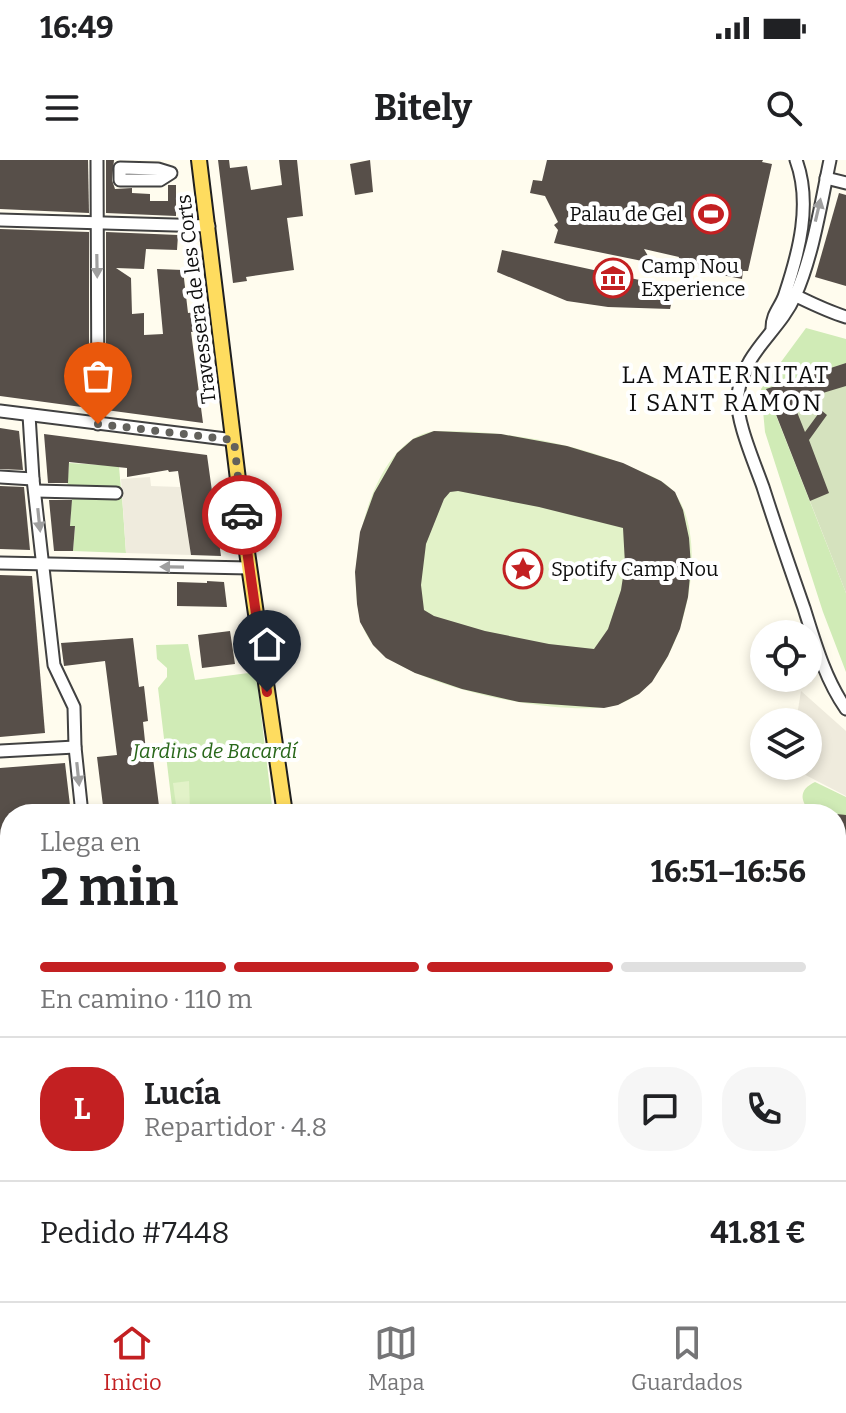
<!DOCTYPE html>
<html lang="es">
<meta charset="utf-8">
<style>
:root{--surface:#fff;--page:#f6f6f6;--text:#202124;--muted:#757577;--line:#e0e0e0;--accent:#c32022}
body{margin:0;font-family:Bitter,serif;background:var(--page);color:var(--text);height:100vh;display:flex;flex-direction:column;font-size:30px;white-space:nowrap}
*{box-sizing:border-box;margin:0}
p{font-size:26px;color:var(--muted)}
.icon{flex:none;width:44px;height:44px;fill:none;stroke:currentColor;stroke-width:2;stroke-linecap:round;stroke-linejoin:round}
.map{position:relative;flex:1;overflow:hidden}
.drawer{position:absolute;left:0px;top:644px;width:846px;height:498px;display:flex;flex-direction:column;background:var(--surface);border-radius:32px 32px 0 0;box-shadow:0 4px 12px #0003}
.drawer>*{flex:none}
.tools{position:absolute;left:750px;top:460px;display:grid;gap:16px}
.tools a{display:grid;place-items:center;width:72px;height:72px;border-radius:50%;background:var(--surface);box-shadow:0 4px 12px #0003;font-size:40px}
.pin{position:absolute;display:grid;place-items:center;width:68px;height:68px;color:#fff;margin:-82px -34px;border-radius:50% 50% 50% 0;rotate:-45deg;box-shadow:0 0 8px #0007}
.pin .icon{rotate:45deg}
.courier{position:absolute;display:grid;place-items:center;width:80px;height:80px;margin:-40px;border:6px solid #c32022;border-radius:50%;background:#fff;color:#222;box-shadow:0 2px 10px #0007}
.headline em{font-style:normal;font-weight:700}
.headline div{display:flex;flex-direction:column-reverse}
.headline{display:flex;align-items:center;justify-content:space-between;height:136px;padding:0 40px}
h1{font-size:52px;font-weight:700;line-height:60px}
.bar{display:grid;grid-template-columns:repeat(4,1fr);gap:12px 8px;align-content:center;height:96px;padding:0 40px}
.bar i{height:10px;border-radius:6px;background:var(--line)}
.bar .active{background:var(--accent)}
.bar p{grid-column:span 4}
.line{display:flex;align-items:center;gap:20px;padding:0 40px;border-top:2px solid var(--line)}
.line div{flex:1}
.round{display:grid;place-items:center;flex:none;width:84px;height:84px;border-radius:32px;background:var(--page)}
.status{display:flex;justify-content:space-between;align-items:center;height:56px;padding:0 40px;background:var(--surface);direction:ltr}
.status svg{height:22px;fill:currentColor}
header{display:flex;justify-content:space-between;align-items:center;height:104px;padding:0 40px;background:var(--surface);font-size:36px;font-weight:700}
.dock{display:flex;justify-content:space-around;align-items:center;height:112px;border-top:2px solid var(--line);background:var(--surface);font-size:22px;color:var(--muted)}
.dock a{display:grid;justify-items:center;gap:4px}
.dock .active{color:var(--accent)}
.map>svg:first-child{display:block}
.green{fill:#d0ebb6}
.cemetery{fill:#d5e2be}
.pitch{fill:#e2f2c8}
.plaza{fill:#efebdd}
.building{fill:#574f49;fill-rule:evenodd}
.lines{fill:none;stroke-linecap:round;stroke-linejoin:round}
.major-tunnel{stroke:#dbd8cc;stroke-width:14;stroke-dasharray:14 7;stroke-linecap:butt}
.minor-casing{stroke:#414141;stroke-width:15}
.major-casing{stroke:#1f1f1f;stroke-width:18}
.minor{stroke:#fff;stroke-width:11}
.major{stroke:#fedc5f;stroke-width:14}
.oneway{fill:#9f9f9f}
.done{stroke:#62615c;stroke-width:8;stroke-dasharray:0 14.4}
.route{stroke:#c32022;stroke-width:10}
.labels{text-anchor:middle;stroke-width:8;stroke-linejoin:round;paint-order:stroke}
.poi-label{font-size:20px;fill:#0e0e0e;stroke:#fff;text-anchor:start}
.street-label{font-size:20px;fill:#0e0e0e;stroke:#fff}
.park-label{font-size:20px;font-style:italic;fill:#29681b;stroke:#fff}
.quarter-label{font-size:24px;letter-spacing:2px;fill:#0e0e0e;stroke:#fff}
</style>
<div class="status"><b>16:49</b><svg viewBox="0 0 49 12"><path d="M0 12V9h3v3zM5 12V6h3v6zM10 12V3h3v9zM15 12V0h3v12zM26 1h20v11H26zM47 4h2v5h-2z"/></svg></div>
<header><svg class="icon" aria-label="menu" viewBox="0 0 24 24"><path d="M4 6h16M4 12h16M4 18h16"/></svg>Bitely<svg class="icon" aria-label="search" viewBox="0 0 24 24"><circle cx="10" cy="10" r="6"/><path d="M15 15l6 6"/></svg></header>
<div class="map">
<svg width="846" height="1141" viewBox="0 0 846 1141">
<rect width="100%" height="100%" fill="#fffcee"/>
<g class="green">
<polygon points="806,168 846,179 846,203 766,230 846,433 846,512 823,452 765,272 761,229"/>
<polygon points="69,303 119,306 121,330 67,330"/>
<polygon points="72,334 122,336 126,393 73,391 75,367 70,366"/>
<polygon points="188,484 195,520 256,512 273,654 173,654 158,528 167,517 167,508 157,499 156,485"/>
<path d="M815,622l31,15v47l-10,-30h-24c-12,-13 -14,-24 3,-32z"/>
<polygon points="836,736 846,738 846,891 837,890 836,903"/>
<polygon points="0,1070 10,1074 10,1132 112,1132 111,1141 18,1141 0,1135"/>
<polygon points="764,1132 831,1132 831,1135 826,1135 825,1141 764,1141"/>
</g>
<polygon class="cemetery" points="846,203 846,433 766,229"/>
<g class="pitch">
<path d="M434,271c70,-1 142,11 206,40 11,5 23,9 31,18 46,48 11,204 -59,217 -53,11 -213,-19 -243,-67 -33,-50 -2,-199 65,-208z"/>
<polygon points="189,621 190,651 177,652 173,623"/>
</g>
<g class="plaza">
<polygon points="150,317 151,326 180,327 191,395 126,393 121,319"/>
<polygon points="801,531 846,571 846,636 790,607 808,606 808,562 796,562"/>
<polygon points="0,1004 10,1007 10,1047 0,1043"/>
<polygon points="243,1132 321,1132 323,1141 267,1141"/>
</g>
<g class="building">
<polygon points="0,0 88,0 89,53 0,49"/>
<polygon points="106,0 114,0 112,20 115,29 132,28 132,33 150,34 150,41 168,41 168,25 176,25 176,56 106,53"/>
<polygon points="218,0 229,0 230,8 247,6 251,30 282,25 279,0 297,0 303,56 287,58 294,110 246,117 247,121 233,123"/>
<polygon points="370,0 373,32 355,35 350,4"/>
<polygon points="547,0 763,0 762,2 772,4 748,111 743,111 742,119 677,106 679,97 644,89 652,103 554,83 558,70 554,65 558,62 545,36 530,33 533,20 542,21"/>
<polygon points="839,33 846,35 846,126 815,117"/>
<polygon points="0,69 89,72 89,248 0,236"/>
<polygon points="106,72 178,75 177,90 146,89 144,109 116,108 131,118 132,154 144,153 144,175 163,174 157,109 183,110 188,153 204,151 207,170 191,172 203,263 106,250"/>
<polygon points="502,90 667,126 673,136 670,149 608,147 567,141 497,112"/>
<polygon points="846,203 846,226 793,242 805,272 821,250 827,255 809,280 829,333 810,341 766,229"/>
<polygon points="0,268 19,271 23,310 0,309"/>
<path d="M434,271l67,3 66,12 56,17 38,18 14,11 8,18 6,28 2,28 -3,31 -8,32 -12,27 -16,26 -13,12 -21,11 -14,3 -85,-6 -57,-13 -47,-16 -29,-15 -13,-13 -13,-23 -3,-18 -2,-32 5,-40 14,-39 23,-40 16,-14zM458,331l81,16 84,21 2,36 -4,26 -13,39 -14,20 -45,-5 -64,-13 -51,-15 -10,-6 -3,-25 5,-41 18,-45 6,-7z"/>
<polygon points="44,274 207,295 221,396 191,395 178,311 169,312 168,310 127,317 127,308 69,302 68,323 48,323"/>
<polygon points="0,326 24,327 30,390 0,389"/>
<polygon points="49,340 72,340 70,366 75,366 73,391 54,391"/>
<polygon points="0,415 32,416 45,573 0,577"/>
<polygon points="207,421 224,422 227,447 177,446 177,422 207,423"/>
<polygon points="230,471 235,504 202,508 198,475"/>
<polygon points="133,478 139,527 144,526 148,561 143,562 146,591 152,590 160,654 104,654 97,597 117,595 105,501 64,506 61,483"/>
<polygon points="65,603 71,654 10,654 10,758 0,761 0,608"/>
<polygon points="836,654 846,655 846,684 836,683"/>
<polygon points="836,774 846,775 846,804 836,804"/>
<polygon points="10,804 9,864 0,864 0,817"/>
<polygon points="837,891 846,892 846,962 836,962"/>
<polygon points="10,923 10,986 0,983 0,928 1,924"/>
<polygon points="846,988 846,1078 840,1078 836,989"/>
<polygon points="133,1132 174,1132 175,1141 134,1141"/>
<polygon points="731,1132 731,1141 450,1141 428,1133"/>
</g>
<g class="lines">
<g class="major-tunnel">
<polyline points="0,1015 10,1019"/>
<polyline points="0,1033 10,1036"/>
<polyline points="282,1132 308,1141"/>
<polyline points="334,1132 359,1141"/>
</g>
<defs>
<g id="minor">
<polyline points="97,0 98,264"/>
<path d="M830,0c-9,43 -17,96 -35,136 -16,36 -51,55 -57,98 -4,23 17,70 25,93 13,41 27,81 41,121 11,35 21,71 42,101"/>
<polygon points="120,8 158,9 171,13 160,20 120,20"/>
<polyline points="826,18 846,23"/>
<polyline points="0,60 209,66"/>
<path d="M790,133c19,9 36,18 56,24"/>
<path d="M772,168c0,-15 9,-21 13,-34 14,-42 27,-91 11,-134"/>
<polyline points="0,251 234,280"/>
<polyline points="29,255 33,319 54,505 74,547 75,587 82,654"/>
<polyline points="0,317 33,319"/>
<polyline points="36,331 116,333"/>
<polyline points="0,403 250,408"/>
<polyline points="0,591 75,587"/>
<polyline points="836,730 846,731"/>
<polyline points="0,773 10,771"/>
<polyline points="743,1132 743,1141"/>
<polyline points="121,1141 122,1132"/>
</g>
<g id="major">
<polyline points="199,0 246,385 285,654"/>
<polyline points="0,997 10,1001"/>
<polyline points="0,1047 10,1051"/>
<polyline points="0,1065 10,1069"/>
<polyline points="223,1132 247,1141"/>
<polyline points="343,1132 345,1141"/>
<polyline points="381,1132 405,1141"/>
</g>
</defs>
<use href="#minor" class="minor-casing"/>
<use href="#major" class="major-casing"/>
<use href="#minor" class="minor"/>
<use href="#major" class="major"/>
</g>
<defs><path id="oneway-solid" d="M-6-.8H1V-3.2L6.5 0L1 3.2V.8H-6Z" transform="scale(2)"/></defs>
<g class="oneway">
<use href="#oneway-solid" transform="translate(818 50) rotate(-77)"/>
<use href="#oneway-solid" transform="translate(97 106) rotate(89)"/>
<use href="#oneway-solid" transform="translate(39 360) rotate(84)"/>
<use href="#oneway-solid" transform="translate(172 407) rotate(-179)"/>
<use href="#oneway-solid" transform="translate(78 614) rotate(84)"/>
</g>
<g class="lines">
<polyline class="done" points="98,264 234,280 242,355"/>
<polyline class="route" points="242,355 267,532"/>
</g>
<defs>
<symbol id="stadium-ring" viewBox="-11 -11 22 22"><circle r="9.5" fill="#fff" stroke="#c32022" stroke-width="1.5"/><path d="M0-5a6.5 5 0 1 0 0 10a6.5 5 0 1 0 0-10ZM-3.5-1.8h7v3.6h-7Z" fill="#c32022"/></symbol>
<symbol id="museum-ring" viewBox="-11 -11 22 22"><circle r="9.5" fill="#fff" stroke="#c32022" stroke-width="1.5"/><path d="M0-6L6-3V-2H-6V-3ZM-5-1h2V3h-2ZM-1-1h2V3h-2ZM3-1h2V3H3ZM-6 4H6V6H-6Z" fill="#c32022"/></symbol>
<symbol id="sight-ring" viewBox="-11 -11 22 22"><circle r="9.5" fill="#fff" stroke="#c32022" stroke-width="1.5"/><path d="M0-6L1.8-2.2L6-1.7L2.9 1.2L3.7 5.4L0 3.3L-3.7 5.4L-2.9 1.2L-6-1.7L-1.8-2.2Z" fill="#c32022"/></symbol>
</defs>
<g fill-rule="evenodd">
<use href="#stadium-ring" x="689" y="32" width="44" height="44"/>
<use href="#museum-ring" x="591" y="96" width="44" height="44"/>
<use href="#sight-ring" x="501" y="387" width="44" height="44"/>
</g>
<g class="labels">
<g class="poi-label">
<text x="683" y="61" text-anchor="end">Palau de Gel</text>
<text x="641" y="113">Camp Nou<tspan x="641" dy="23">Experience</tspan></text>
<text x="551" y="416">Spotify Camp Nou</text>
</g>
<g class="street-label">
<text transform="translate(196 139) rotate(-97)" y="7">Travessera de les Corts</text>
</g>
<g class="park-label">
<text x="215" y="598">Jardins de Bacardí</text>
</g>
<g class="quarter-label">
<text x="726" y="223">LA MATERNITAT<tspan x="726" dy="28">I SANT RAMON</tspan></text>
</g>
</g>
</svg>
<div class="tools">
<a><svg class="icon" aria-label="locate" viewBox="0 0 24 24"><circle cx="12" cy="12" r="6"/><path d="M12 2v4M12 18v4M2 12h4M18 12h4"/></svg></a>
<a><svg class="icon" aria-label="layers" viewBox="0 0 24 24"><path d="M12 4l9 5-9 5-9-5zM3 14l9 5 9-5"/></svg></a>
</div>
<div class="pin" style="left:98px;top:264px;background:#ea580c"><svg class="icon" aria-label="bag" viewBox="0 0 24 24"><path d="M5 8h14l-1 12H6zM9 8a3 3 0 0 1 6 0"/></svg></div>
<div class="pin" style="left:267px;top:532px;background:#1f2937"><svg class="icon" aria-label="home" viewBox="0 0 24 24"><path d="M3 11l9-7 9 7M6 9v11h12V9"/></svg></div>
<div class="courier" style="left:242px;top:355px"><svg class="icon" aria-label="car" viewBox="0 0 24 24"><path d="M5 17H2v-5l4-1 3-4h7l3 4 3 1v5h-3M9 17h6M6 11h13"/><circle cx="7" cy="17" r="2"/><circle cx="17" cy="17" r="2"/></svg></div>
<section class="drawer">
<div class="headline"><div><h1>2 min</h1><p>Llega en</p></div><em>16:51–16:56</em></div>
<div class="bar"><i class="active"></i><i class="active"></i><i class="active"></i><i></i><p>En camino · 110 m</p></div>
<div class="line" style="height:144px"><b class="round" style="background:var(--accent);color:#fff">L</b><div><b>Lucía</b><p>Repartidor · 4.8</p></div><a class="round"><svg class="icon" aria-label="chat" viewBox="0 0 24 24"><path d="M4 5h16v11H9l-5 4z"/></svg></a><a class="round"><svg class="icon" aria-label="phone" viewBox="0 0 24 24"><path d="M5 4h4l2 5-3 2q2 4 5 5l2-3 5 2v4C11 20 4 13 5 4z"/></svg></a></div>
<div class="line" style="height:104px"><div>Pedido #7448</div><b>41.81 €</b></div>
</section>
</div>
<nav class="dock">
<a class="active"><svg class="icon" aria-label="home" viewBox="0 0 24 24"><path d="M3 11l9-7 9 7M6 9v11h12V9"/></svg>Inicio</a>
<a><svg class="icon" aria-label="map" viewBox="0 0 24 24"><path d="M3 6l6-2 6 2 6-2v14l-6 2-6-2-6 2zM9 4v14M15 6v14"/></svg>Mapa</a>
<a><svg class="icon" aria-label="saved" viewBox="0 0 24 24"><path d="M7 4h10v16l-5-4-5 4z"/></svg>Guardados</a>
</nav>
